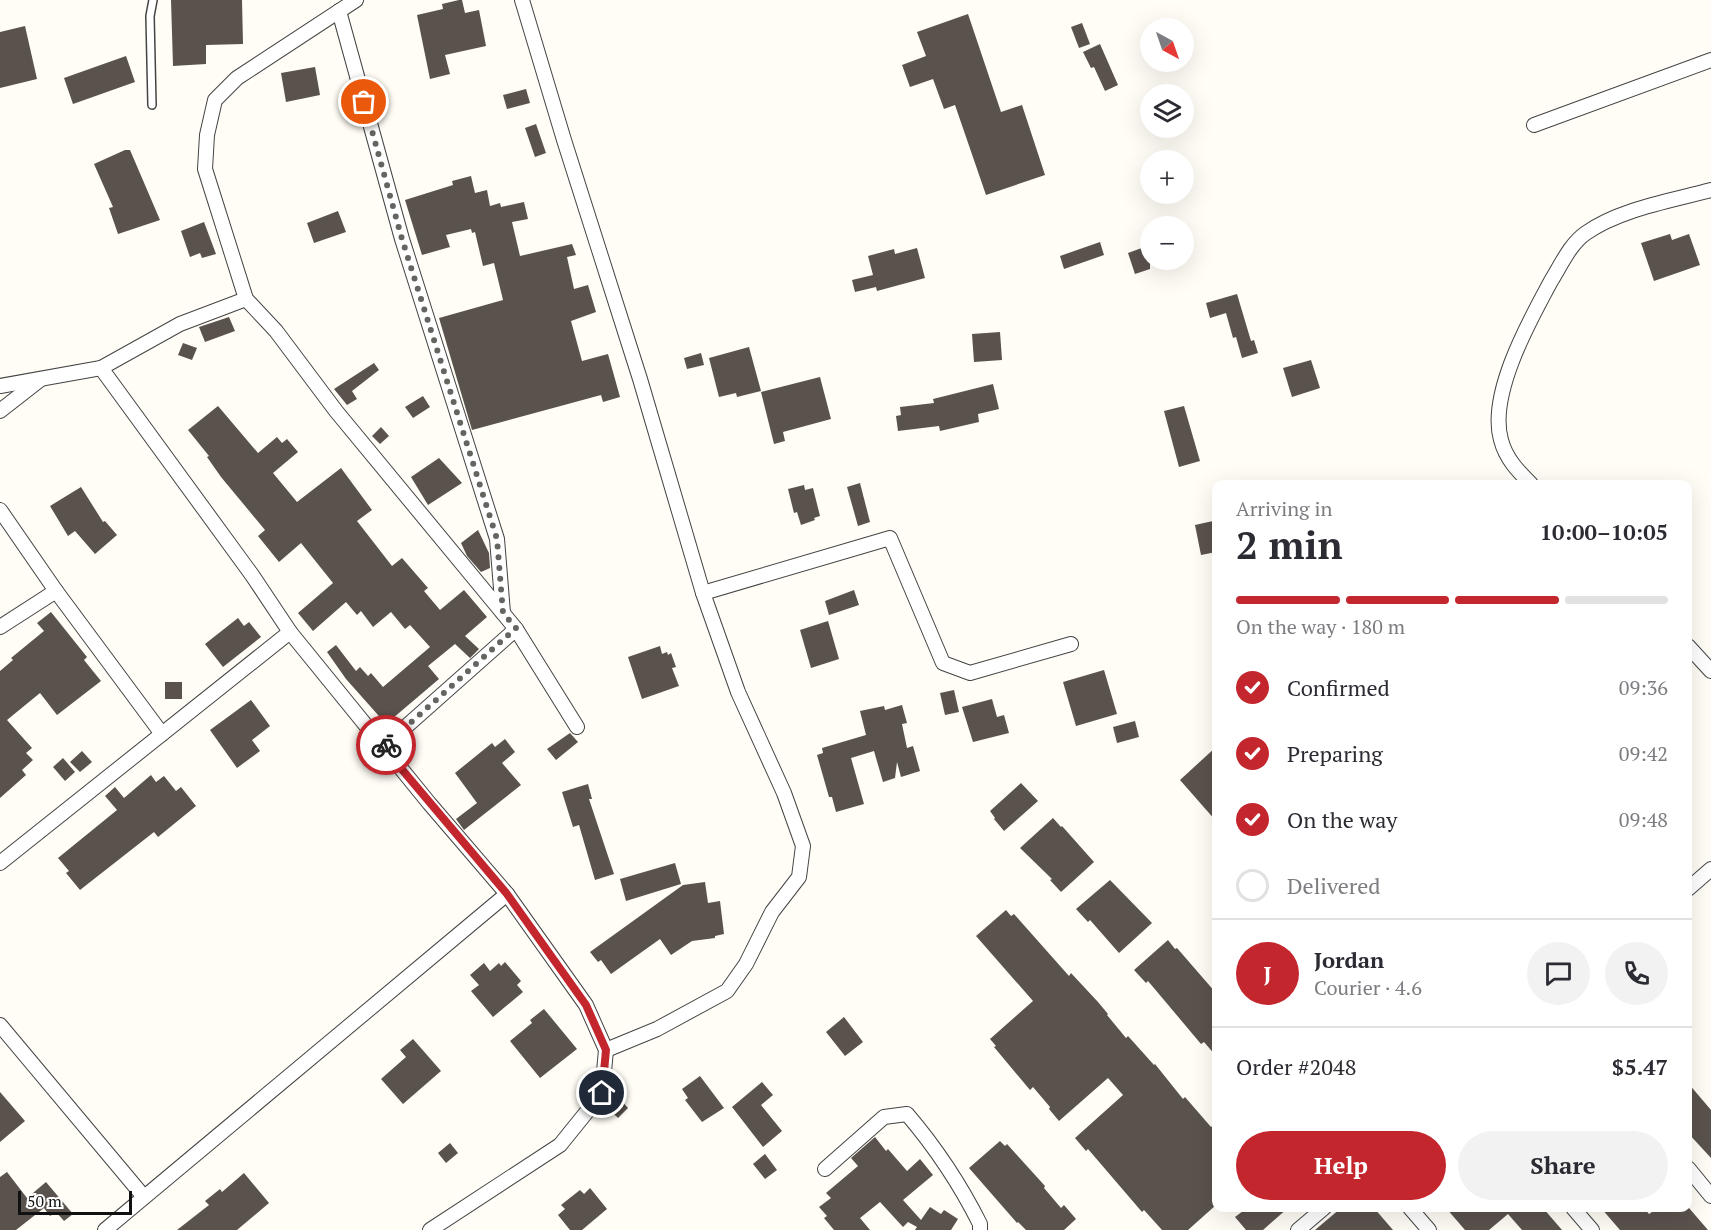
<!DOCTYPE html>
<meta charset="utf-8">
<style>
:root{--surface:#fff;--page:#f2f2f3;--text:#2b2b33;--muted:#7c7c81;--line:#e1e1e2;--accent:#c4262e}
body{margin:0;font-family:"PT Serif",serif;background:var(--page);color:var(--text);height:100vh;display:flex;flex-direction:column;font-size:22px;white-space:nowrap}
*{box-sizing:border-box;margin:0}
p{font-size:20px;color:var(--muted)}
.icon{flex:none;width:33px;height:33px;fill:none;stroke:currentColor;stroke-width:2;stroke-linecap:round;stroke-linejoin:round}
.map{position:relative;flex:1;overflow:hidden}
.panel{position:absolute;left:1212px;top:480px;width:480px;height:732px;display:flex;flex-direction:column;background:var(--surface);border-radius:12px;box-shadow:0 6px 24px #0002}
.panel>*{flex:none}
.needle{width:39px;rotate:140deg}
.buttons{position:absolute;left:1140px;top:18px;display:grid;gap:12px}
.buttons a{display:grid;place-items:center;width:54px;height:54px;border-radius:50%;background:var(--surface);box-shadow:0 6px 24px #0002;font-size:30px}
.scale{position:absolute;left:18px;bottom:15px;width:114px;box-sizing:border-box;padding-left:6px;border:3px solid #111;border-top:0;font-size:16px;line-height:21px;white-space:nowrap;color:#111;-webkit-text-stroke:4px #fff;paint-order:stroke}
.pin{position:absolute;display:grid;place-items:center;width:51px;height:51px;color:#fff;margin:-26px;border:3px solid #fff;border-radius:50%;box-shadow:0 2px 6px #0007}
.courier{position:absolute;display:grid;place-items:center;width:60px;height:60px;margin:-30px;border:4px solid #c4262e;border-radius:50%;background:#fff;color:#222;box-shadow:0 2px 8px #0007}
.headline em{font-style:normal;font-weight:800}
.headline div{display:flex;flex-direction:column-reverse}
.headline{display:flex;align-items:center;justify-content:space-between;height:102px;padding:0 24px}
h1{font-size:39px;font-weight:800;line-height:45px}
.bar{display:grid;grid-template-columns:repeat(4,1fr);gap:9px 6px;align-content:center;height:72px;padding:0 24px}
.bar i{height:8px;border-radius:4px;background:var(--line)}
.bar .current{background:var(--accent)}
.bar p{grid-column:span 4}
.line{display:flex;align-items:center;gap:15px;padding:0 24px;border-top:2px solid var(--line)}
.line div{flex:1}
.round{display:grid;place-items:center;flex:none;width:63px;height:63px;border-radius:32px;background:var(--page)}
ol{padding:0 24px;list-style:none}
li{display:flex;align-items:center;gap:18px;height:66px}
li p{margin-inline-start:auto}
li .icon{padding:6px;border-radius:50%;background:var(--accent);color:#fff;stroke-width:4}
li:last-child{color:var(--muted)}
li i{width:33px;height:33px;border:3px solid var(--line);border-radius:50%}
.primary-button{display:flex;gap:12px;margin-top:auto;padding:12px 24px}
.primary-button a{flex:1;height:69px;border-radius:36px;background:var(--accent);color:#fff;font-size:24px;font-weight:800;line-height:69px;text-align:center}
.primary-button a+a{background:var(--page);color:var(--text)}
.map>svg:first-child{display:block}
.building{fill:#5a524d}
.lines{fill:none;stroke-linecap:round;stroke-linejoin:round}
.service-casing{stroke:#444;stroke-width:10}
.minor-casing{stroke:#444;stroke-width:16}
.service{stroke:#fff;stroke-width:7}
.minor{stroke:#fff;stroke-width:14}
.done{stroke:#646461;stroke-width:6;stroke-dasharray:0 10.8}
.route{stroke:#c4262e;stroke-width:8}
</style>
<div class="map">
<svg width="1711" height="1230" viewBox="0 0 1711 1230">
<rect width="100%" height="100%" fill="#fffdf5"/>
<g class="building">
<polygon points="171,0 242,0 243,44 206,45 206,64 173,66"/>
<polygon points="459,0 462,0 465,13 479,10 486,46 445,55 450,74 430,79 417,15 443,9 442,4"/>
<polygon points="968,14 1001,112 1022,105 1045,175 986,195 955,105 944,109 933,79 910,87 902,65 926,56 917,32"/>
<polygon points="1082,23 1090,44 1079,48 1071,27"/>
<polygon points="25,26 37,79 0,88 0,32"/>
<polygon points="1100,44 1118,85 1105,91 1094,67 1091,68 1083,52"/>
<polygon points="126,56 135,82 73,104 64,78"/>
<polygon points="315,67 320,95 286,102 281,73"/>
<polygon points="526,89 530,103 507,109 503,95"/>
<polygon points="536,124 546,153 535,157 525,128"/>
<polygon points="125,150 130,150 160,220 118,234 109,208 113,207 94,164"/>
<polygon points="471,176 475,193 487,190 490,206 500,203 501,207 524,202 528,219 512,222 520,256 572,244 576,255 567,257 574,289 588,285 596,312 571,321 582,361 608,354 620,397 603,402 601,395 472,430 439,318 503,300 494,263 483,266 475,232 472,233 471,229 446,235 450,247 422,255 405,200 453,185 452,181"/>
<polygon points="338,211 346,232 314,243 307,223"/>
<polygon points="204,222 216,254 202,258 200,253 190,257 181,231"/>
<polygon points="1670,234 1672,240 1689,234 1700,265 1654,281 1641,243"/>
<polygon points="1100,242 1104,255 1064,269 1060,256"/>
<polygon points="1150,245 1150,269 1135,274 1128,253"/>
<polygon points="917,248 925,278 877,291 876,287 855,292 852,280 873,275 868,256 894,249 895,254"/>
<polygon points="1237,294 1251,341 1254,340 1258,353 1242,358 1236,337 1233,338 1226,313 1210,318 1206,303"/>
<polygon points="229,317 235,331 205,342 199,327"/>
<polygon points="1000,332 1002,360 974,362 972,334"/>
<polygon points="183,343 197,348 192,360 178,355"/>
<polygon points="749,347 761,391 737,397 736,393 719,397 709,358"/>
<polygon points="701,353 704,365 687,369 684,358"/>
<polygon points="1311,360 1320,388 1292,397 1283,368"/>
<polygon points="374,363 379,370 352,391 357,399 347,405 334,389"/>
<polygon points="820,377 831,419 783,432 785,441 774,444 761,392"/>
<polygon points="993,384 999,409 978,414 979,422 940,431 939,426 898,431 896,416 901,415 900,407 934,403 933,399"/>
<polygon points="423,396 430,407 413,418 405,407"/>
<polygon points="218,406 258,453 277,437 282,443 287,439 298,452 273,473 297,502 341,468 372,510 357,521 392,566 402,558 428,588 424,591 440,610 464,590 487,617 465,636 479,649 470,658 455,644 428,666 439,679 386,724 346,679 327,652 336,645 356,671 360,667 368,676 371,673 383,687 430,647 410,625 405,629 391,612 373,627 361,611 357,615 346,602 313,631 298,613 333,583 301,543 279,562 258,536 265,530 221,477 207,457 209,456 188,430"/>
<polygon points="1184,406 1200,461 1179,467 1164,411"/>
<polygon points="381,427 389,436 380,444 372,436"/>
<polygon points="439,458 462,483 428,505 411,477"/>
<polygon points="860,483 870,522 858,526 847,487"/>
<polygon points="804,485 805,490 813,488 820,516 814,518 815,520 801,525 797,512 794,513 788,489"/>
<polygon points="81,487 103,522 105,521 117,535 95,554 75,531 68,536 50,506"/>
<polygon points="1213,521 1216,536 1216,552 1201,555 1195,525"/>
<polygon points="478,530 489,553 490,568 481,572 467,556 461,543"/>
<polygon points="854,590 859,605 829,615 825,601"/>
<polygon points="51,612 87,657 84,660 101,681 57,715 40,693 7,720 32,748 26,753 33,760 22,770 26,775 0,798 0,671 13,660 11,658 44,631 37,623"/>
<polygon points="238,618 244,626 249,622 261,637 223,667 205,644"/>
<polygon points="828,621 839,659 811,668 800,630"/>
<polygon points="660,646 662,654 667,652 668,655 671,653 676,667 672,668 679,686 642,699 628,657"/>
<polygon points="1104,670 1117,714 1076,726 1063,682"/>
<rect x="165" y="682" width="17" height="17"/>
<polygon points="954,690 959,712 945,715 940,693"/>
<polygon points="992,699 997,717 1004,715 1009,733 973,742 962,707"/>
<polygon points="251,700 270,726 252,740 260,751 237,768 210,730"/>
<polygon points="902,705 907,723 902,724 907,748 913,746 920,771 901,777 897,762 895,778 883,782 874,751 851,758 864,804 836,812 832,797 829,797 817,755 823,753 822,748 866,735 860,711 884,706 885,710"/>
<polygon points="1135,721 1139,737 1117,743 1113,727"/>
<polygon points="570,733 578,742 556,760 547,749"/>
<polygon points="505,739 515,752 502,763 521,785 464,830 456,819 477,803 455,773 492,743 495,747"/>
<polygon points="1216,747 1216,821 1180,780"/>
<polygon points="82,751 92,762 80,772 70,762"/>
<polygon points="63,758 75,772 65,781 53,767"/>
<polygon points="151,775 156,782 164,776 176,791 181,787 196,806 158,837 154,832 80,890 66,873 69,871 58,858 117,810 105,796 115,787 124,798"/>
<polygon points="1021,783 1038,801 1004,831 994,819 995,818 990,811"/>
<polygon points="588,784 592,799 589,799 614,874 595,880 579,825 573,827 562,792"/>
<polygon points="1053,818 1061,827 1062,826 1094,862 1061,892 1050,880 1052,879 1020,848"/>
<polygon points="675,863 681,884 626,901 620,879"/>
<polygon points="1110,880 1152,923 1119,953 1090,920 1088,922 1076,909"/>
<polygon points="705,882 708,903 720,901 724,934 715,936 715,938 692,941 671,955 660,939 611,974 601,960 598,962 590,952 683,885"/>
<polygon points="1006,910 1011,916 1014,914 1069,976 1071,973 1098,1002 1108,1014 1107,1015 1126,1038 1128,1036 1154,1065 1155,1064 1183,1099 1185,1097 1211,1127 1216,1122 1216,1205 1188,1230 1162,1230 1144,1210 1142,1212 1088,1149 1086,1151 1075,1138 1123,1095 1108,1078 1059,1121 1049,1109 1050,1107 1033,1087 1030,1090 994,1047 996,1046 990,1039 1033,1001 976,936"/>
<polygon points="1168,940 1175,949 1177,948 1216,993 1216,1056 1204,1042 1201,1044 1148,981 1146,983 1134,970"/>
<polygon points="505,962 521,981 517,985 523,992 493,1017 471,991 479,985 470,975 484,963 490,971 499,963 501,966"/>
<polygon points="544,1009 577,1049 540,1078 510,1041 532,1023 530,1020"/>
<polygon points="844,1017 863,1042 845,1056 826,1032"/>
<polygon points="413,1039 441,1071 403,1104 381,1079 406,1057 400,1050"/>
<polygon points="700,1076 724,1108 702,1122 685,1100 688,1098 682,1089"/>
<polygon points="762,1082 773,1095 761,1105 782,1131 763,1147 732,1107"/>
<polygon points="1688,1083 1711,1110 1711,1158 1688,1133"/>
<polygon points="0,1092 25,1121 0,1142"/>
<polygon points="619,1098 628,1108 618,1118 608,1108"/>
<polygon points="875,1137 886,1151 888,1149 907,1171 920,1159 933,1175 903,1200 921,1220 930,1207 941,1214 944,1210 958,1219 951,1230 915,1230 917,1227 908,1222 903,1227 880,1202 860,1218 870,1230 834,1230 824,1218 827,1216 819,1207 831,1198 826,1193 858,1166 851,1158"/>
<polygon points="1000,1141 1005,1146 1007,1144 1045,1186 1044,1188 1061,1208 1064,1205 1076,1219 1064,1230 1026,1230 1018,1222 1017,1223 969,1168"/>
<polygon points="450,1143 458,1153 446,1163 438,1153"/>
<polygon points="765,1154 777,1170 765,1179 753,1164"/>
<polygon points="7,1172 27,1198 46,1182 73,1214 64,1221 56,1212 50,1216 44,1208 16,1230 0,1230 0,1177"/>
<polygon points="244,1173 269,1203 237,1230 177,1230 209,1205 205,1201 220,1189 222,1192"/>
<polygon points="590,1188 607,1209 582,1230 570,1230 558,1215 565,1209 561,1205 580,1190 584,1194"/>
<polygon points="1247,1208 1288,1208 1263,1230 1246,1230 1235,1217"/>
<polygon points="1341,1208 1374,1208 1393,1230 1315,1230"/>
<polygon points="1446,1208 1543,1208 1562,1230 1522,1230 1508,1214 1489,1230 1465,1230"/>
<polygon points="1601,1208 1644,1208 1649,1214 1658,1208 1689,1208 1708,1230 1620,1230"/>
</g>
<g class="lines">
<defs>
<polyline id="service" points="152,105 150,16 153,0"/>
<g id="minor">
<polyline points="356,0 237,78 215,100 207,135 205,169 246,299 276,331 336,411 516,629 577,727"/>
<polyline points="522,0 564,140 640,379 703,593 738,692 784,793 803,846 799,877 772,912 746,964 727,991 657,1029 606,1050"/>
<polyline points="339,11 402,239 497,539 503,613"/>
<polyline points="1534,125 1711,60"/>
<polyline points="101,368 252,575 290,632 429,803 507,894 586,1005 606,1050 602,1093 560,1145 430,1230"/>
<polyline points="0,386 101,368 180,324 246,299"/>
<polyline points="0,411 41,379"/>
<path d="M1531,484c-13,-13 -25,-25 -30,-44 -13,-46 29,-120 50,-159 10,-16 19,-37 35,-48 34,-24 85,-32 125,-43"/>
<polyline points="0,510 56,591 162,734"/>
<polyline points="703,593 890,538 943,663 970,673 1071,644"/>
<polyline points="0,627 56,591"/>
<polyline points="1688,646 1711,671"/>
<polyline points="383,747 516,629"/>
<polyline points="0,863 290,632"/>
<polyline points="1688,889 1711,869"/>
<polyline points="0,1025 144,1197"/>
<polyline points="1688,1168 1711,1196"/>
<path d="M825,1169l59,-52 23,-3c29,34 53,70 73,110v6"/>
<polyline points="1410,1208 1429,1230"/>
<polyline points="1573,1208 1592,1230"/>
<polyline points="105,1230 507,894"/>
<polyline points="1298,1230 1324,1208"/>
</g>
</defs>
<use href="#service" class="service-casing"/>
<use href="#minor" class="minor-casing"/>
<use href="#service" class="service"/>
<use href="#minor" class="minor"/>
</g>
<g class="lines">
<polyline class="done" points="364,102 402,239 497,539 503,613 516,628 386,745"/>
<polyline class="route" points="386,745 383,747 507,894 586,1005 606,1050 602,1093"/>
</g>
</svg>
<div class="buttons">
<a><svg class="needle" viewBox="-14 -14 28 28"><path d="M0-13l5 13h-10z" fill="#e53935"/><path d="M0 13l5-13h-10z" fill="#7c7c81"/></svg></a>
<a><svg class="icon" aria-label="layers" viewBox="0 0 24 24"><path d="M12 4l9 5-9 5-9-5zM3 14l9 5 9-5"/></svg></a>
<a>+</a>
<a>−</a>
</div>
<div class="scale">50 m</div>
<div class="pin" style="left:364px;top:102px;background:#ea580c"><svg class="icon" aria-label="bag" viewBox="0 0 24 24"><path d="M5 8h14l-1 12H6zM9 8a3 3 0 0 1 6 0"/></svg></div>
<div class="pin" style="left:602px;top:1093px;background:#1f2937"><svg class="icon" aria-label="home" viewBox="0 0 24 24"><path d="M3 11l9-7 9 7M6 9v11h12V9"/></svg></div>
<div class="courier" style="left:386px;top:745px"><svg class="icon" aria-label="bike" viewBox="0 0 24 24"><circle cx="6" cy="16" r="4"/><circle cx="18" cy="16" r="4"/><path d="M6 16l4-8h5l3 8M10 8l3 8H6M13 5h3"/></svg></div>
<section class="panel">
<div class="headline"><div><h1>2 min</h1><p>Arriving in</p></div><em>10:00–10:05</em></div>
<div class="bar"><i class="current"></i><i class="current"></i><i class="current"></i><i></i><p>On the way · 180 m</p></div>
<ol>
<li><svg class="icon" aria-label="check" viewBox="0 0 24 24"><path d="M5 12l5 5 9-10"/></svg>Confirmed<p>09:36</p></li>
<li><svg class="icon" aria-label="check" viewBox="0 0 24 24"><path d="M5 12l5 5 9-10"/></svg>Preparing<p>09:42</p></li>
<li><svg class="icon" aria-label="check" viewBox="0 0 24 24"><path d="M5 12l5 5 9-10"/></svg>On the way<p>09:48</p></li>
<li><i></i>Delivered</li>
</ol>
<div class="line" style="height:108px"><b class="round" style="background:var(--accent);color:#fff">J</b><div><b>Jordan</b><p>Courier · 4.6</p></div><a class="round"><svg class="icon" aria-label="chat" viewBox="0 0 24 24"><path d="M4 5h16v11H9l-5 4z"/></svg></a><a class="round"><svg class="icon" aria-label="phone" viewBox="0 0 24 24"><path d="M5 4h4l2 5-3 2q2 4 5 5l2-3 5 2v4C11 20 4 13 5 4z"/></svg></a></div>
<div class="line" style="height:78px"><div>Order #2048</div><b>$5.47</b></div>
<div class="primary-button"><a>Help</a><a>Share</a></div>
</section>
</div>
